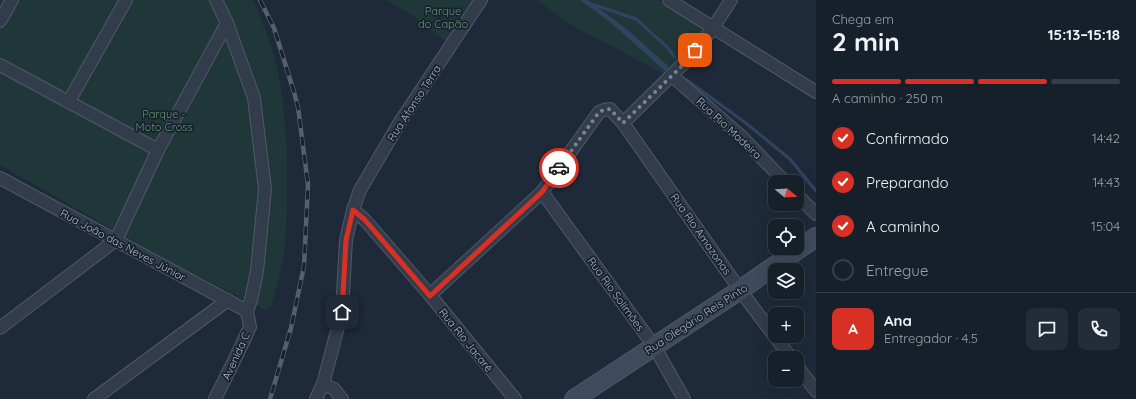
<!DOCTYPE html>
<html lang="pt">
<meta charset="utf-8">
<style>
:root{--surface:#16202b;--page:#232d37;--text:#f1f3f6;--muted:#9ea3a9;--line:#353e47;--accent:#d93025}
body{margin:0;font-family:Quicksand,sans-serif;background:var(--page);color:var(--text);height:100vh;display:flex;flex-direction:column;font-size:15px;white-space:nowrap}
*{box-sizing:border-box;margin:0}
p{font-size:13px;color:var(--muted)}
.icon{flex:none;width:22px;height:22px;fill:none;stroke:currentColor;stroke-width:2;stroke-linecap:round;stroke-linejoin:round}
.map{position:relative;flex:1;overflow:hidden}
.panel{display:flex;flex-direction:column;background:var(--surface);width:320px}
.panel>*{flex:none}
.needle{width:26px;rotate:108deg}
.tools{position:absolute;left:768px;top:175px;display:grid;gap:8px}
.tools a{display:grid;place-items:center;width:36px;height:36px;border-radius:8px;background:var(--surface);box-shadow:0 4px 16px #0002,0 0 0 1px var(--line);font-size:20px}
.pin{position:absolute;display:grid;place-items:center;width:34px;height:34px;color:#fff;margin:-17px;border-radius:8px;box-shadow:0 2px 6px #0006}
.courier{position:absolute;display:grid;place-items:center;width:40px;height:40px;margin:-20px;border:3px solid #d93025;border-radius:50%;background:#fff;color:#222;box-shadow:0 1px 5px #0007}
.overview em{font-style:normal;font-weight:700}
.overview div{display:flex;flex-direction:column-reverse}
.overview{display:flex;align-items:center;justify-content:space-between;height:68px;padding:0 16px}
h1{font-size:26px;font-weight:700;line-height:30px}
.bar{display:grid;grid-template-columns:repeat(4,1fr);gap:6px 4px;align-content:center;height:48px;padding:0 16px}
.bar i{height:5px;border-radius:3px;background:var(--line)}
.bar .current{background:var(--accent)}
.bar p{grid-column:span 4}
.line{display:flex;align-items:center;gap:10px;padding:0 16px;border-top:1px solid var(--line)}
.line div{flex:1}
.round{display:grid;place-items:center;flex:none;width:42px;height:42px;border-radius:8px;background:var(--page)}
ol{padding:0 16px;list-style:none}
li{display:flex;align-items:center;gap:12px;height:44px}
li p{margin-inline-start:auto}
li .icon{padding:4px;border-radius:50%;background:var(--accent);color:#fff;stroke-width:4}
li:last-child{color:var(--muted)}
li i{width:22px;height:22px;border:2px solid var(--line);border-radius:50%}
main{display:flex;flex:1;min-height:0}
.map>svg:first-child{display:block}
.green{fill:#20373a}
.water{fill:#2e4460}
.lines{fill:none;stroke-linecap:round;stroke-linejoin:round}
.stream{stroke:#2e4460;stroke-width:3}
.street-casing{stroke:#4f5968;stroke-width:14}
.secondary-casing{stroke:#4f5968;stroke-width:20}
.street{stroke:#323c4a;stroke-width:12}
.secondary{stroke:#3f4b5d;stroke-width:18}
.rail-casing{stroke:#536071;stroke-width:4.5}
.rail{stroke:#18212e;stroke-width:3;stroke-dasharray:9;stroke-linecap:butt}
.done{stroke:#7a8595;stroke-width:4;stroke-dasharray:0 7.2}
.route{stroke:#d93025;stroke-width:5}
.labels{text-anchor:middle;stroke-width:3.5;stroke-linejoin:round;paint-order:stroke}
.park-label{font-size:11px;fill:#62996e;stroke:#18212e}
.street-label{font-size:11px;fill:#acb6c7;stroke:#18212e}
</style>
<main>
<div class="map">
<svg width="816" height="399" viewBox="0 0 816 399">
<rect width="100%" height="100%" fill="#1e2a39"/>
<g class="green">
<path d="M0,0h253c8,19 16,37 21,57 11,40 13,79 13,120 0,25 0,49 -3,73 -2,19 -8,38 -13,57l-7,2 -85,-42 -179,-102z"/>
<polygon points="386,0 475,0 448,43 412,15"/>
<polygon points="538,0 658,0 703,29 682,56 662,73 564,21"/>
</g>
<polygon class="water" points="580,0 588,0 629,31 669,67 665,71 609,21"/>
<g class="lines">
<g class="stream">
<polyline points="583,0 586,2 636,19 666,46 675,57"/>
<polyline points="687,80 747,124 790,159 816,191"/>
</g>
<defs>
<g id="street">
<polyline points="669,0 816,92"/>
<polyline points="0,21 12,0"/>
<polyline points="227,23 254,98 265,189 257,271 251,300 247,311"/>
<polyline points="0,65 158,150"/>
<polyline points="671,75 742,137 785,182"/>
<polyline points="69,101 126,0"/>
<polyline points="623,123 685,62 713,28 731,0"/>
<polyline points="0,178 247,311"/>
<polyline points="542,192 654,346 684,399"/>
<polyline points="797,195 816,214"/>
<polyline points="353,210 365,220 430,295 515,399"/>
<polyline points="430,295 542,192 599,112 604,110 610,109 623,123 740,290 791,358"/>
<polyline points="0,328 116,240 158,150 227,23 216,0"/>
<polyline points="797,366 816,391"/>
<polyline points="323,384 334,389 342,399"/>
<polyline points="94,399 228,300"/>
<polyline points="215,399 234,361 250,327 247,311"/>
<polyline points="316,399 323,384 342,312 346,240 353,210 360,190 400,122 481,0"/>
</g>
<polyline id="secondary" points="574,399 740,290 816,237"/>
</defs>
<use href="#street" class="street-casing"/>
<use href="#secondary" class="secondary-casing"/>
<use href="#street" class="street"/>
<use href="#secondary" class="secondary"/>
<defs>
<polyline id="rail" points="260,0 274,28 294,92 298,107 308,185 304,266 291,328 270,399"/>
</defs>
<use href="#rail" class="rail-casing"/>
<use href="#rail" class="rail"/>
</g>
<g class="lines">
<polyline class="done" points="559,168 599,112 604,110 610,109 623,123 686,62 695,50"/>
<polyline class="route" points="342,312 346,240 353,210 365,220 430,296 542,192 559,168"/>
</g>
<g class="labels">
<g class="park-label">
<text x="443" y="15">Parque<tspan x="443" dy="13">do Capão</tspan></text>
<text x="164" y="118">Parque -<tspan x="164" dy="13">Moto Cross</tspan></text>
</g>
<g class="street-label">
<text transform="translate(414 103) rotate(-57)" y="4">Rua Afonso Terra</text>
<text transform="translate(729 128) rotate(43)" y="4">Rua Rio Madeira</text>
<text transform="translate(701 234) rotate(55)" y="4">Rua Rio Amazonas</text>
<text transform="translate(123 245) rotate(28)" y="4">Rua João das Neves Júnior</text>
<text transform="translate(616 294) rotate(54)" y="4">Rua Rio Solimões</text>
<text transform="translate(696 319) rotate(-33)" y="4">Rua Olegário Reis Pinto</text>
<text transform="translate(466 340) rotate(51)" y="4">Rua Rio Jacaré</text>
<text transform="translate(236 356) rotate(-65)" y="4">Avenida C</text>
</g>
</g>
</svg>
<div class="tools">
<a><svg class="needle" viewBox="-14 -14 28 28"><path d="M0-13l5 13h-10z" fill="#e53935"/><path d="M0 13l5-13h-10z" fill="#9ea3a9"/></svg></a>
<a><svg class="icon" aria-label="locate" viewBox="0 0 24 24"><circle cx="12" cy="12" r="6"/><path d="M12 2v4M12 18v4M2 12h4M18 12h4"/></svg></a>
<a><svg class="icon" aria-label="layers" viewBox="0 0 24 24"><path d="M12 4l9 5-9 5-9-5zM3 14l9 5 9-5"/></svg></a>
<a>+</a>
<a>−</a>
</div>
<div class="pin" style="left:695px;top:50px;background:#ea580c"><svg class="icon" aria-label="bag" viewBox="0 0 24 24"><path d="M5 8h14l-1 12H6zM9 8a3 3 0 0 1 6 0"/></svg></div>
<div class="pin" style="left:342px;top:312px;background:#1f2937"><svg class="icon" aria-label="home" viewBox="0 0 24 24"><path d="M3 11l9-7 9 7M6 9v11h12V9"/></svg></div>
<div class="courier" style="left:559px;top:168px"><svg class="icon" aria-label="car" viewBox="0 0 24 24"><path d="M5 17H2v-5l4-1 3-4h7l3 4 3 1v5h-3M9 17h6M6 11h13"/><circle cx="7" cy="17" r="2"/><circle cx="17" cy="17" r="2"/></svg></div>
</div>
<section class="panel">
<div class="overview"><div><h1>2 min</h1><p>Chega em</p></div><em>15:13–15:18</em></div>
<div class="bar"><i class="current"></i><i class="current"></i><i class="current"></i><i></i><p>A caminho · 250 m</p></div>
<ol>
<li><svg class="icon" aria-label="check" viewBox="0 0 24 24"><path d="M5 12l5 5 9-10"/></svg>Confirmado<p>14:42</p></li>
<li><svg class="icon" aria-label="check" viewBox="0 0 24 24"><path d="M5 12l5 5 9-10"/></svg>Preparando<p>14:43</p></li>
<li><svg class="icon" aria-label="check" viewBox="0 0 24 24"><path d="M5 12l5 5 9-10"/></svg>A caminho<p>15:04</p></li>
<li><i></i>Entregue</li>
</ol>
<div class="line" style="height:72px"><b class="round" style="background:var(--accent);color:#fff">A</b><div><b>Ana</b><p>Entregador · 4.5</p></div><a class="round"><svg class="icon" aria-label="chat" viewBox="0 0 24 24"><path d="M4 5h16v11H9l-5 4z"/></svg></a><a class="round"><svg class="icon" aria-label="phone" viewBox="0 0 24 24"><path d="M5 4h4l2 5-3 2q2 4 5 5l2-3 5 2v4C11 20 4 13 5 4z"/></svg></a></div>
</section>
</main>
